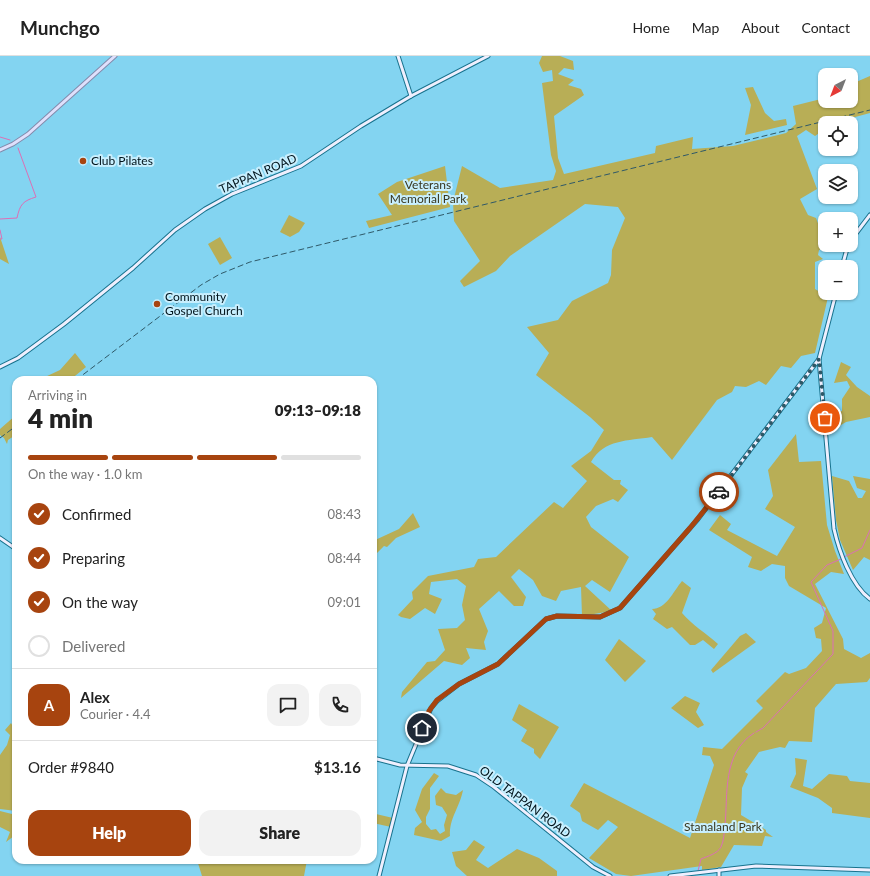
<!DOCTYPE html>
<meta charset="utf-8">
<style>
:root{--surface:#fff;--page:#f2f2f2;--text:#222;--muted:#767676;--line:#e0e0e0;--accent:#a7440f}
body{margin:0;font-family:Lato,sans-serif;background:var(--page);color:var(--text);height:100vh;display:flex;flex-direction:column;font-size:15px;white-space:nowrap}
*{box-sizing:border-box;margin:0}
p{font-size:13px;color:var(--muted)}
.icon{flex:none;width:22px;height:22px;fill:none;stroke:currentColor;stroke-width:2;stroke-linecap:round;stroke-linejoin:round}
.map{position:relative;flex:1;overflow:hidden}
.sheet{position:absolute;left:12px;top:320px;width:365px;height:488px;display:flex;flex-direction:column;background:var(--surface);border-radius:12px;box-shadow:0 1px 3px #0004}
.sheet>*{flex:none}
.needle{width:26px;rotate:222deg}
.buttons{position:absolute;left:818px;top:12px;display:grid;gap:8px}
.buttons a{display:grid;place-items:center;width:40px;height:40px;border-radius:8px;background:var(--surface);box-shadow:0 1px 3px #0004;font-size:20px}
.pin{position:absolute;display:grid;place-items:center;width:34px;height:34px;color:#fff;margin:-17px;border:2px solid #fff;border-radius:50%;box-shadow:0 1px 4px #0007}
.courier{position:absolute;display:grid;place-items:center;width:40px;height:40px;margin:-20px;border:3px solid #a7440f;border-radius:50%;background:#fff;color:#222;box-shadow:0 1px 5px #0007}
.headline em{font-style:normal;font-weight:800}
.headline div{display:flex;flex-direction:column-reverse}
.headline{display:flex;align-items:center;justify-content:space-between;height:68px;padding:0 16px}
h1{font-size:26px;font-weight:800;line-height:30px}
.bar{display:grid;grid-template-columns:repeat(4,1fr);gap:6px 4px;align-content:center;height:48px;padding:0 16px}
.bar i{height:5px;border-radius:3px;background:var(--line)}
.bar .on{background:var(--accent)}
.bar p{grid-column:span 4}
.line{display:flex;align-items:center;gap:10px;padding:0 16px;border-top:1px solid var(--line)}
.line div{flex:1}
.round{display:grid;place-items:center;flex:none;width:42px;height:42px;border-radius:12px;background:var(--page)}
ol{padding:0 16px;list-style:none}
li{display:flex;align-items:center;gap:12px;height:44px}
li p{margin-inline-start:auto}
li .icon{padding:4px;border-radius:50%;background:var(--accent);color:#fff;stroke-width:4}
li:last-child{color:var(--muted)}
li i{width:22px;height:22px;border:2px solid var(--line);border-radius:50%}
.cta{display:flex;gap:8px;margin-top:auto;padding:8px 16px}
.cta a{flex:1;height:46px;border-radius:12px;background:var(--accent);color:#fff;font-size:16px;font-weight:800;line-height:46px;text-align:center}
.cta a+a{background:var(--page);color:var(--text)}
header{display:flex;align-items:center;gap:24px;box-sizing:border-box;height:56px;padding:0 20px;background:var(--surface);border-bottom:1px solid var(--line)}
header strong{font-size:19px}
nav{display:flex;gap:22px;margin-inline-start:auto;font-size:14px}
.map>svg:first-child{display:block}
.green{fill:#b8ae56}
.lines{fill:none;stroke-linecap:round;stroke-linejoin:round}
.stream{stroke:#dc6fb5;stroke-width:1}
.secondary-casing{stroke:#17728d;stroke-width:5}
.primary-casing{stroke:#838bac;stroke-width:5}
.secondary{stroke:#efeffe;stroke-width:3}
.primary{stroke:#dfe0fc;stroke-width:3}
.rail{stroke:#2f5968;stroke-width:1;stroke-dasharray:6 3;stroke-linecap:butt}
.done{stroke:#2e5766;stroke-width:4;stroke-dasharray:0 7.2}
.route{stroke:#a7440f;stroke-width:5}
.poi-dot{fill:#a7440f;stroke:#c8effe;stroke-width:1.5}
.labels{text-anchor:middle;stroke-width:4;stroke-linejoin:round;paint-order:stroke}
.poi-label{font-size:12px;fill:#00131b;stroke:#c8effe;text-anchor:start}
.street-label{font-size:12px;fill:#00131b;stroke:#c8effe}
.park-label{font-size:12px;fill:#38361e;stroke:#c8effe}
</style>
<header>
<strong>Munchgo</strong>
<nav><a>Home</a><a>Map</a><a>About</a><a>Contact</a></nav>
</header>
<div class="map">
<svg width="870" height="820" viewBox="0 0 870 820">
<rect width="100%" height="100%" fill="#83d4f1"/>
<g class="green">
<path d="M542,0h18l13,5 1,9 -10,-2 -6,6 16,6 -6,5 13,4 3,6 -30,21 4,42 6,16 91,-21 1,-7 37,-9 -1,12 41,-3 53,-13 10,-9 -3,-18 32,-8v3h26v-14l5,-5 14,-6v37l-37,10h-8v6l-10,7 -9,-6 -9,6 20,53 -17,10 8,16 8,3 11,29 -8,3 -1,5 5,4 -8,3v27l13,8 -13,56 -14,3 -10,12 -10,-2 -15,19 -7,-4 -13,6 -11,-1 -3,6 -15,8 -45,60 -20,-23c-24,4 -48,2 -61,25l23,18h7l-1,4 8,6 -10,12 -5,-3 -17,7 -10,11 5,10 38,30 -19,35 -18,-12 -7,6 27,25 -30,5 -1,-29 -20,4 -5,10 -14,-5 -9,-16 -14,-11 -8,8 15,20 -3,9h-9l-15,-15 -20,18 9,22 -4,11 2,8 -20,-2 4,10 -8,7 -18,-4 -43,37 1,-6 25,-30 8,-1 10,-11 -7,-21 19,-1 8,-8 -3,-15 4,-19 -9,-7 -26,3 -2,12 13,5 -7,15 -10,-6 -15,11 -9,-2 -3,-2 15,-16 -1,-7 16,-16 46,-9 4,-8 18,-2 58,-55 9,6 24,-27 -16,-15 20,-15 13,-21 -14,-13 -54,-42 13,-22 -22,-26 31,-7 14,-19 36,-18 3,-8 1,-25 13,-32 -7,-11 -33,-3 -75,52 -14,15 -32,16 -4,-6 20,-20 -26,-40 -1,-19 9,-36 38,22 53,-8 3,-9 -5,-16 -9,-72 11,-2 -1,-11 -9,2 -4,-9z"/>
<polygon points="753,31 765,57 774,65 786,63 787,69 745,79 751,49 745,32"/>
<polygon points="445,110 450,151 369,172 366,165 392,159 378,138 397,126"/>
<polygon points="289,159 305,167 299,176 290,181 280,176"/>
<polygon points="0,181 9,208 0,203"/>
<polygon points="220,181 232,202 220,209 208,188"/>
<polygon points="75,297 86,311 70,324 46,324 45,321 60,314"/>
<polygon points="841,306 851,311 846,319 857,331 870,340 870,361 846,366 836,372 828,372 826,358 842,355 842,343 850,331 847,325 834,327"/>
<polygon points="16,359 16,382 14,380 8,384 7,388 4,382 0,379 0,373"/>
<polygon points="796,378 799,406 821,405 827,469 835,495 844,518 831,516 815,528 843,583 844,593 861,602 870,597 870,622 867,626 836,628 815,652 812,686 789,685 785,692 780,691 759,696 745,716 748,718 742,732 741,759 766,774 766,776 773,781 765,780 762,790 734,789 721,811 702,814 702,810 631,820 616,818 589,802 618,771 608,764 598,774 582,765 580,757 570,750 584,727 690,782 714,709 710,700 702,699 703,691 722,693 763,652 756,645 785,616 789,618 806,612 822,595 821,583 816,582 814,572 822,567 826,552 789,530 785,522 785,510 772,508 761,515 748,511 752,501 709,474 720,459 731,468 727,474 777,500 795,471 765,453 773,440 768,414"/>
<polygon points="832,420 849,425 858,442 862,442 866,435 857,432 853,420 870,423 870,504 864,501 853,514 840,484 836,464"/>
<polygon points="413,457 420,471 396,482 387,491 384,490 373,501 373,485 399,473"/>
<path d="M682,525l9,7 -9,25c10,12 24,20 36,31l-4,5 -11,-9 -8,5h-5l-18,-18 -5,2 -14,-10 3,-5 -4,-5c14,0 21,-17 30,-28z"/>
<polygon points="746,577 756,586 713,617 711,614 740,580"/>
<polygon points="619,583 646,605 625,626 605,604"/>
<polygon points="685,640 700,647 696,656 704,669 698,672 671,652"/>
<polygon points="519,648 559,671 540,703 534,697 534,693 521,685 527,674 512,664"/>
<polygon points="11,667 16,676 16,699 14,699 16,709 16,755 0,753 0,699 7,689 10,679 5,674"/>
<polygon points="795,702 807,704 803,730 812,733 829,718 847,720 850,725 870,727 870,762 832,757 832,752 818,742 790,731 796,718"/>
<path d="M434,717l5,3 -9,12v21l-4,8v7l5,6 5,-1 4,5 5,-3 -1,-6 3,-10 -5,-8 -6,-2 -1,-9 6,-8 5,5 10,2 7,-5c-3,17 -14,28 -13,46l-9,5 -27,-6 1,-7 7,-6 -7,-12 7,-21z"/>
<polygon points="0,755 16,759 16,781 14,780 6,786 10,776 0,771"/>
<polygon points="373,755 376,758 393,762 391,771 373,767"/>
<polygon points="474,784 485,791 476,804 488,812 517,793 539,802 557,815 557,820 467,820 456,810 452,796 466,794"/>
<polygon points="197,804 307,804 304,820 202,820"/>
</g>
<g class="lines">
<g class="stream">
<polyline points="0,81 10,84"/>
<path d="M0,163l17,-1c3,-14 6,-17 19,-21l-18,-49"/>
<polyline points="0,174 2,183 0,183"/>
<polyline points="844,501 862,492 870,474"/>
<polyline points="756,676 763,672 833,598 833,575 811,526 827,509 841,503"/>
<path d="M698,815l3,-12c7,-3 16,-5 20,-12 3,-6 3,-15 4,-21 3,-31 -3,-73 29,-93"/>
</g>
<defs>
<g id="secondary">
<polyline points="398,0 411,40"/>
<polyline points="851,184 870,159"/>
<polyline points="842,211 848,189"/>
<path d="M836,237l-17,66 15,170c5,22 17,56 36,70"/>
<polyline points="0,311 18,302 64,268 133,212 175,174 205,153 232,138 301,110 361,70 411,40 488,0"/>
<polyline points="0,482 16,493"/>
<polyline points="373,702 400,709 448,710 476,719 494,731 593,811 610,820"/>
<polyline points="719,814 719,820"/>
<polyline points="379,820 407,710 431,652 437,645 459,628 498,608 546,563 557,560 600,561 620,552 698,463 819,303"/>
<polyline points="670,820 756,810 870,814"/>
</g>
<polyline id="primary" points="0,94 13,88 28,78 115,0"/>
</defs>
<use href="#secondary" class="secondary-casing"/>
<use href="#primary" class="primary-casing"/>
<use href="#secondary" class="secondary"/>
<use href="#primary" class="primary"/>
<g class="rail">
<polyline points="76,324 201,229 220,218 250,206 870,54"/>
<polyline points="0,382 16,370"/>
</g>
</g>
<g class="lines">
<polyline class="done" points="719,436 819,303 825,362"/>
<polyline class="route" points="422,672 429,655 437,644 459,628 498,608 546,563 557,560 600,561 620,552 690,472 719,436"/>
</g>
<g class="poi-dot">
<circle cx="83" cy="105" r="4"/>
<circle cx="157" cy="248" r="4"/>
</g>
<g class="labels">
<g class="poi-label">
<text x="91" y="109">Club Pilates</text>
<text x="165" y="245">Community<tspan x="165" dy="14">Gospel Church</tspan></text>
</g>
<g class="street-label">
<text transform="translate(258 118) rotate(-23)" y="4">TAPPAN ROAD</text>
<text transform="translate(525 746) rotate(37)" y="4">OLD TAPPAN ROAD</text>
</g>
<g class="park-label">
<text x="428" y="133">Veterans<tspan x="428" dy="14">Memorial Park</tspan></text>
<text x="723" y="775">Stanaland Park</text>
</g>
</g>
</svg>
<div class="buttons">
<a><svg class="needle" viewBox="-14 -14 28 28"><path d="M0-13l5 13h-10z" fill="#e53935"/><path d="M0 13l5-13h-10z" fill="#767676"/></svg></a>
<a><svg class="icon" aria-label="locate" viewBox="0 0 24 24"><circle cx="12" cy="12" r="6"/><path d="M12 2v4M12 18v4M2 12h4M18 12h4"/></svg></a>
<a><svg class="icon" aria-label="layers" viewBox="0 0 24 24"><path d="M12 4l9 5-9 5-9-5zM3 14l9 5 9-5"/></svg></a>
<a>+</a>
<a>−</a>
</div>
<div class="pin" style="left:825px;top:362px;background:#ea580c"><svg class="icon" aria-label="bag" viewBox="0 0 24 24"><path d="M5 8h14l-1 12H6zM9 8a3 3 0 0 1 6 0"/></svg></div>
<div class="pin" style="left:422px;top:672px;background:#1f2937"><svg class="icon" aria-label="home" viewBox="0 0 24 24"><path d="M3 11l9-7 9 7M6 9v11h12V9"/></svg></div>
<div class="courier" style="left:719px;top:436px"><svg class="icon" aria-label="car" viewBox="0 0 24 24"><path d="M5 17H2v-5l4-1 3-4h7l3 4 3 1v5h-3M9 17h6M6 11h13"/><circle cx="7" cy="17" r="2"/><circle cx="17" cy="17" r="2"/></svg></div>
<section class="sheet">
<div class="headline"><div><h1>4 min</h1><p>Arriving in</p></div><em>09:13–09:18</em></div>
<div class="bar"><i class="on"></i><i class="on"></i><i class="on"></i><i></i><p>On the way · 1.0 km</p></div>
<ol>
<li><svg class="icon" aria-label="check" viewBox="0 0 24 24"><path d="M5 12l5 5 9-10"/></svg>Confirmed<p>08:43</p></li>
<li><svg class="icon" aria-label="check" viewBox="0 0 24 24"><path d="M5 12l5 5 9-10"/></svg>Preparing<p>08:44</p></li>
<li><svg class="icon" aria-label="check" viewBox="0 0 24 24"><path d="M5 12l5 5 9-10"/></svg>On the way<p>09:01</p></li>
<li><i></i>Delivered</li>
</ol>
<div class="line" style="height:72px"><b class="round" style="background:var(--accent);color:#fff">A</b><div><b>Alex</b><p>Courier · 4.4</p></div><a class="round"><svg class="icon" aria-label="chat" viewBox="0 0 24 24"><path d="M4 5h16v11H9l-5 4z"/></svg></a><a class="round"><svg class="icon" aria-label="phone" viewBox="0 0 24 24"><path d="M5 4h4l2 5-3 2q2 4 5 5l2-3 5 2v4C11 20 4 13 5 4z"/></svg></a></div>
<div class="line" style="height:52px"><div>Order #9840</div><b>$13.16</b></div>
<div class="cta"><a>Help</a><a>Share</a></div>
</section>
</div>
